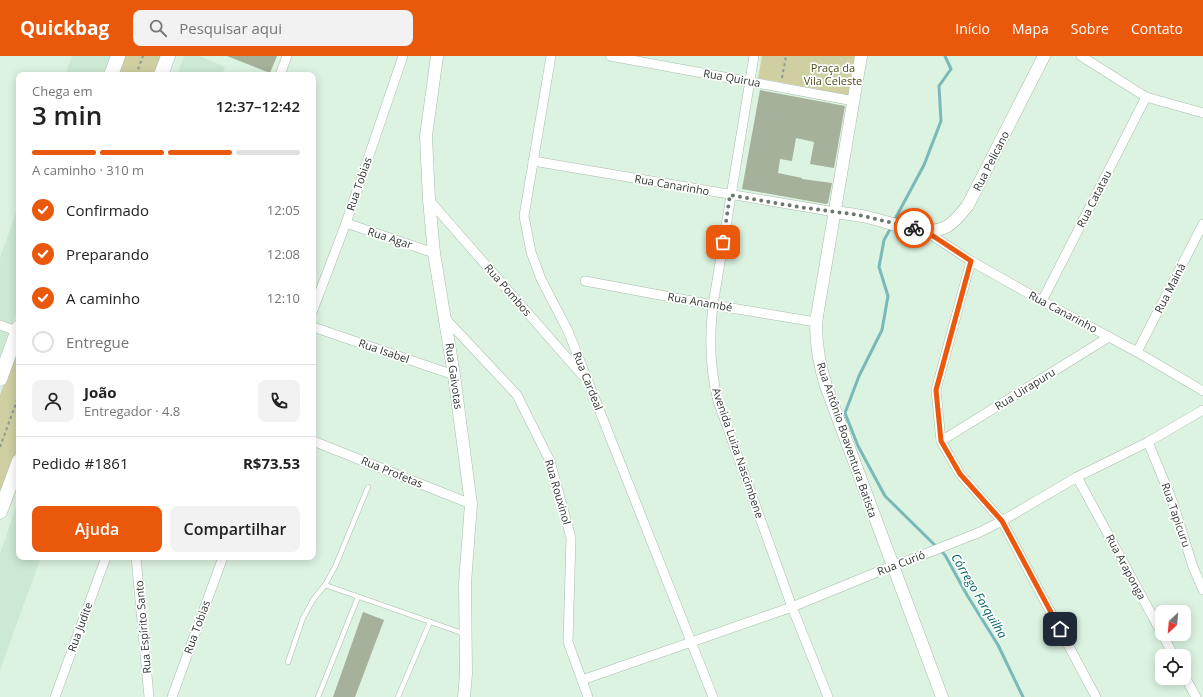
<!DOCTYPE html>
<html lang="pt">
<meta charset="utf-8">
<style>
:root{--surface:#fff;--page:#f2f2f2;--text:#222;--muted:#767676;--line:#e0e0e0;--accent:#ea580c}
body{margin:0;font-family:"Open Sans",sans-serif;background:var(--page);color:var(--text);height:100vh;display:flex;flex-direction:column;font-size:15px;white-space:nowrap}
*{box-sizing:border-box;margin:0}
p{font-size:13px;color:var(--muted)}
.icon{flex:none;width:22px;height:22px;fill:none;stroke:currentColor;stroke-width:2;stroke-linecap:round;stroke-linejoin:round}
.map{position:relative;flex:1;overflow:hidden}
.side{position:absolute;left:16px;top:16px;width:300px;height:488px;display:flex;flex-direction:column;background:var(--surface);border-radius:8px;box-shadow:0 2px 10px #0003}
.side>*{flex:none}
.needle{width:26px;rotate:206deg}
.tools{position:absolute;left:1155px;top:549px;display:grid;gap:8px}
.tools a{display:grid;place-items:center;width:36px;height:36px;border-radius:8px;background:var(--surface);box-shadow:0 2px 10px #0003;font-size:20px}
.pin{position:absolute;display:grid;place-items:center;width:34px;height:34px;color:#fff;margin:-17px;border-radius:8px;box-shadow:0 2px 6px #0006}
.courier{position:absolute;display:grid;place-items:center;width:40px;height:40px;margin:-20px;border:3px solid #ea580c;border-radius:50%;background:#fff;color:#222;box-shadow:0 1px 5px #0007}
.summary em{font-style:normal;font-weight:600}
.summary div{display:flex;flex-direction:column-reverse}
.summary{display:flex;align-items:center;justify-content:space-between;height:68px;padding:0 16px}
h1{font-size:26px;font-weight:600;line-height:30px}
.bar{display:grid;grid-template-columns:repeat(4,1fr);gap:6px 4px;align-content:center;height:48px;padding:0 16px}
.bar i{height:5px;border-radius:3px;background:var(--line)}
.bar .active{background:var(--accent)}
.bar p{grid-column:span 4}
.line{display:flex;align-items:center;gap:10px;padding:0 16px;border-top:1px solid var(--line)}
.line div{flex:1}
.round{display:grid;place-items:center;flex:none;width:42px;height:42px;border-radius:8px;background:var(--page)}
ol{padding:0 16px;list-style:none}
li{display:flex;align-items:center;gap:12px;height:44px}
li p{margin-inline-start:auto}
li .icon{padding:4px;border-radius:50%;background:var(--accent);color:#fff;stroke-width:4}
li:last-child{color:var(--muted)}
li i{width:22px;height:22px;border:2px solid var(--line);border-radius:50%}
.action{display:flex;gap:8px;margin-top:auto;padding:8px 16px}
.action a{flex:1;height:46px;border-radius:8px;background:var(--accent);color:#fff;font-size:16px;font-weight:600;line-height:46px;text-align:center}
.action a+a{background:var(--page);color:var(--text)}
header{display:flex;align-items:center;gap:24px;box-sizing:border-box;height:56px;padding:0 20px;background:var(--accent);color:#fff}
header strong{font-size:19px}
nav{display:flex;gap:22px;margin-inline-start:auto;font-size:14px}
.search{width:280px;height:36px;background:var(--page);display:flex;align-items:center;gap:10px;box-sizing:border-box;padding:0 14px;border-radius:8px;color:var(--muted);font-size:15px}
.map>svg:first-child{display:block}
.built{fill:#cce9d3}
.green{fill:#cfcfa2}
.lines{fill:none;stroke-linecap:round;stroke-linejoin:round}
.stream{stroke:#79b9ba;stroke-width:3}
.building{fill:#a6b19b}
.lane-casing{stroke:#a7bdac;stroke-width:5.5}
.street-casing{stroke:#a7bdac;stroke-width:10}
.secondary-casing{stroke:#a7bdac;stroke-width:13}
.primary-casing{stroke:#a7bdac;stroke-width:15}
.path{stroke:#8c9c8f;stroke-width:2;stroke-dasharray:3 3;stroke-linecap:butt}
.lane{stroke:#fff;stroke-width:4.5}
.street{stroke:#fff;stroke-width:9}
.secondary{stroke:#fff;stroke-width:12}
.primary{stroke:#fff;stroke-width:14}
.done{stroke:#6c796f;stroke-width:4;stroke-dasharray:0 7.2}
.route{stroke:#ea580c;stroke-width:5}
.labels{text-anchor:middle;stroke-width:3.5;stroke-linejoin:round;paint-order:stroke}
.park-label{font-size:11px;fill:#504e15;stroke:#fff}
.street-label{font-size:11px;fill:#2f3831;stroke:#fff}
.water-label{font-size:12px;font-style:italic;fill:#026264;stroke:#fff}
</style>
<header>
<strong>Quickbag</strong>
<div class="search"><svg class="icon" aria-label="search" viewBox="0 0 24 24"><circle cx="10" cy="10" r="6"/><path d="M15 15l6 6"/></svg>Pesquisar aqui</div>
<nav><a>Início</a><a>Mapa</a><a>Sobre</a><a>Contato</a></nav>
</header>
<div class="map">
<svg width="1203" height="641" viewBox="0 0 1203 641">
<rect width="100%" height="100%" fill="#dcf3e1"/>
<g class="built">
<polygon points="72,0 110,0 103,19 65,19"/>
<polygon points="184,0 200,0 225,11 222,19 177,19"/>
<polygon points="19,148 19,250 0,303 0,202"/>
<polygon points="19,442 19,501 41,501 0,614 0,498"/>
</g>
<g class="green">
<polygon points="125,0 162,0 155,19 118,19"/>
<polygon points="762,0 855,0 848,39 758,22"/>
<polygon points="19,287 19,389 0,440 0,339"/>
</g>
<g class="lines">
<g class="stream">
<polyline points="894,165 924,109 941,65 939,30 951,13 945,0"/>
<polyline points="892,170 884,184 879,211 888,240 882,274 859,320 845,357 858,390 885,440 945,499 967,539 998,589 1023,641"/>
</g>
</g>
<g class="building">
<polygon points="227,0 277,0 270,17"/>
<polygon points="760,34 845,50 834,112 810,108 814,86 796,82 792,105 780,103 778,117 802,122 802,123 832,127 828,147 826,148 742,133"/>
<polygon points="363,556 384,564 355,641 333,641"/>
</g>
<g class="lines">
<defs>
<g id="lane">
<polyline points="325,529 465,578"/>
<polyline points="288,606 303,562 313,544 325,529 335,511 368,431"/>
<polyline points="318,641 358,541"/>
<polyline points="398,641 430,566"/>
</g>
<g id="street">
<polyline points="551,0 524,160 531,196 541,223 568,275 713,641"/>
<polyline points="610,0 854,45"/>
<path d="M754,0l-41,249c-4,32 -3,64 5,96l74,206 36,90"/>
<polyline points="1081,0 1146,41 1203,57"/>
<polyline points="280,19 287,0"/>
<polyline points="533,105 835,156"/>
<polyline points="429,144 582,319"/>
<polyline points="346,167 434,197"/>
<polyline points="924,174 971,205 1042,245 1137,296 1203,335"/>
<polyline points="971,205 936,334 941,385 960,418 1002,465 1096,641"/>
<polyline points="585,225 713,249 816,266"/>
<polyline points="1042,245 1146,41"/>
<polyline points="313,254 346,167 403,0"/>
<polyline points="445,262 517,339 550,405 571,482 568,586 588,641"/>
<polyline points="0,269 19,276"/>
<polyline points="313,271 454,319"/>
<polyline points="1137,296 1203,168"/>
<polyline points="313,385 471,448"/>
<polyline points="941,385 1109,281"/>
<polyline points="1148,386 1173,447 1193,511 1203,534"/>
<polyline points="1077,421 1174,600"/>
<polyline points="136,501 149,641"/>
<polyline points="1184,619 1196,641"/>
<polyline points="582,624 792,551 892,510 915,502 980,476 1002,465 1077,421 1148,386 1203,354"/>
<polyline points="55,641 106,501"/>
<polyline points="172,641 223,501"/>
</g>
<g id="secondary">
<polyline points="437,0 426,80 429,144 434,197 454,319 471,448 465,527 466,618 464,641"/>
<path d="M861,0l-44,260c-3,24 2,47 9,70l116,311"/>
<path d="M835,156c12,2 24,3 36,6 21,5 55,19 75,9 9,-5 16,-14 22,-22l76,-149"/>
</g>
<g id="primary">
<polyline points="111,19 118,0"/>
<polyline points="161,19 168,0"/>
<polyline points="0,323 19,271"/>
<polyline points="0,456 19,405"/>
</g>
</defs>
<use href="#lane" class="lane-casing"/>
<use href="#street" class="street-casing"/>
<use href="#secondary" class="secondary-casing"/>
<use href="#primary" class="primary-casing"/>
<g class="path">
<polyline points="136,19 143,0"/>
<polyline points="782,22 786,0"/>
<polyline points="0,391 19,339"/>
</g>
<use href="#lane" class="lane"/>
<use href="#street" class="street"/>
<use href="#secondary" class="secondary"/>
<use href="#primary" class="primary"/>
</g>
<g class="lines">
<polyline class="done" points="723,186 730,139 799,151 859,159 914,172"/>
<polyline class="route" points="914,172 924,174 971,205 936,334 941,385 960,418 1002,465 1060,573"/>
</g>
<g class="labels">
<g class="park-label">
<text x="833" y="16">Praça da<tspan x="833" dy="13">Vila Celeste</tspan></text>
</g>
<g class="street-label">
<text transform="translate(732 22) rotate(10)" y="4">Rua Quirua</text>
<text transform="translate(991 105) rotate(-63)" y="4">Rua Pelicano</text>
<text transform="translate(359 128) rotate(-71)" y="4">Rua Tobias</text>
<text transform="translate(672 129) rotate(10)" y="4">Rua Canarinho</text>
<text transform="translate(1094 143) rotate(-63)" y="4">Rua Catatau</text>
<text transform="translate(390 182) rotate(18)" y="4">Rua Agar</text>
<text transform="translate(1170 232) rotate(-63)" y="4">Rua Mainá</text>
<text transform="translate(508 234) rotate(49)" y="4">Rua Pombos</text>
<text transform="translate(700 246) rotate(10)" y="4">Rua Anambé</text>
<text transform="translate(1063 256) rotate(28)" y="4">Rua Canarinho</text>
<text transform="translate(384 295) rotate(19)" y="4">Rua Isabel</text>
<text transform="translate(454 320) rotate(82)" y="4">Rua Gaivotas</text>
<text transform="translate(588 325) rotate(68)" y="4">Rua Cardeal</text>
<text transform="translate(1025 333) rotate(-32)" y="4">Rua Uirapuru</text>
<text transform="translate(847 384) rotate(71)" y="4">Rua Antônio Boaventura Batista</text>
<text transform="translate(738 397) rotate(71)" y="4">Avenida Luiza Nascimbene</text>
<text transform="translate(392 416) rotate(22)" y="4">Rua Profetas</text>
<text transform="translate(558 436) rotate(74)" y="4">Rua Rouxinol</text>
<text transform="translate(1176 459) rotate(71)" y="4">Rua Tapicuru</text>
<text transform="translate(901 507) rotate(-21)" y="4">Rua Curió</text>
<text transform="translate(1126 511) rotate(62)" y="4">Rua Araponga</text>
<text transform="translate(80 571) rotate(-70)" y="4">Rua Judite</text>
<text transform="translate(143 571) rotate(-95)" y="4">Rua Espírito Santo</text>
<text transform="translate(197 571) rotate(-70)" y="4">Rua Tobias</text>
</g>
<g class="water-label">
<text transform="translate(979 540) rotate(59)" y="4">Córrego Forquilha</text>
</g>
</g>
</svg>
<div class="tools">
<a><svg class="needle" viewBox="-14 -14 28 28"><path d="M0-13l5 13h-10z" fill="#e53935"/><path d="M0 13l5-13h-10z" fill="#767676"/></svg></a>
<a><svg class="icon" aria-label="locate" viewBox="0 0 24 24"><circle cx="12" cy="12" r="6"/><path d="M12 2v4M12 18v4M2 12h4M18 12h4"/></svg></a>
</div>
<div class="pin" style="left:723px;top:186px;background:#ea580c"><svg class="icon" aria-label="bag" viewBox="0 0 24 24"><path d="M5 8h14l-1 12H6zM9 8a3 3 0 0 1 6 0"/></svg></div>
<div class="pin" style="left:1060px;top:573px;background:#1f2937"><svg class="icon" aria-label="home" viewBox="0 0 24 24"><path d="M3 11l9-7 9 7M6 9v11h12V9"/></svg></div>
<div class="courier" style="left:914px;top:172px"><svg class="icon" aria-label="bike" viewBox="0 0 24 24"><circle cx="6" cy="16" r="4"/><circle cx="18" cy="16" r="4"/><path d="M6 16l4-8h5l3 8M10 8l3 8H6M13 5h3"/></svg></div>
<section class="side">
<div class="summary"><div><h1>3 min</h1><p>Chega em</p></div><em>12:37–12:42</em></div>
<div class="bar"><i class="active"></i><i class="active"></i><i class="active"></i><i></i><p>A caminho · 310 m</p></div>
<ol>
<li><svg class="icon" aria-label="check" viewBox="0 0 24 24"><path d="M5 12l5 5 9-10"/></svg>Confirmado<p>12:05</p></li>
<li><svg class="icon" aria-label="check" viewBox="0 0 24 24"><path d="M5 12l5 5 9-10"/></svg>Preparando<p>12:08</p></li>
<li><svg class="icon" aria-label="check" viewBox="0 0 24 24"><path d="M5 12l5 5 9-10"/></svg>A caminho<p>12:10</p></li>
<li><i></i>Entregue</li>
</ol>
<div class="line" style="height:72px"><a class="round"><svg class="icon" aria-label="person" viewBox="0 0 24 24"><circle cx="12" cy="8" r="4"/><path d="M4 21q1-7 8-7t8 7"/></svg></a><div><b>João</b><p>Entregador · 4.8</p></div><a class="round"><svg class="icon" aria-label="phone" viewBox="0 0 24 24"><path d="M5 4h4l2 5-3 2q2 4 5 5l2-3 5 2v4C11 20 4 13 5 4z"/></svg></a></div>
<div class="line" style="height:52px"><div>Pedido #1861</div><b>R$73.53</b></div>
<div class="action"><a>Ajuda</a><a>Compartilhar</a></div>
</section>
</div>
